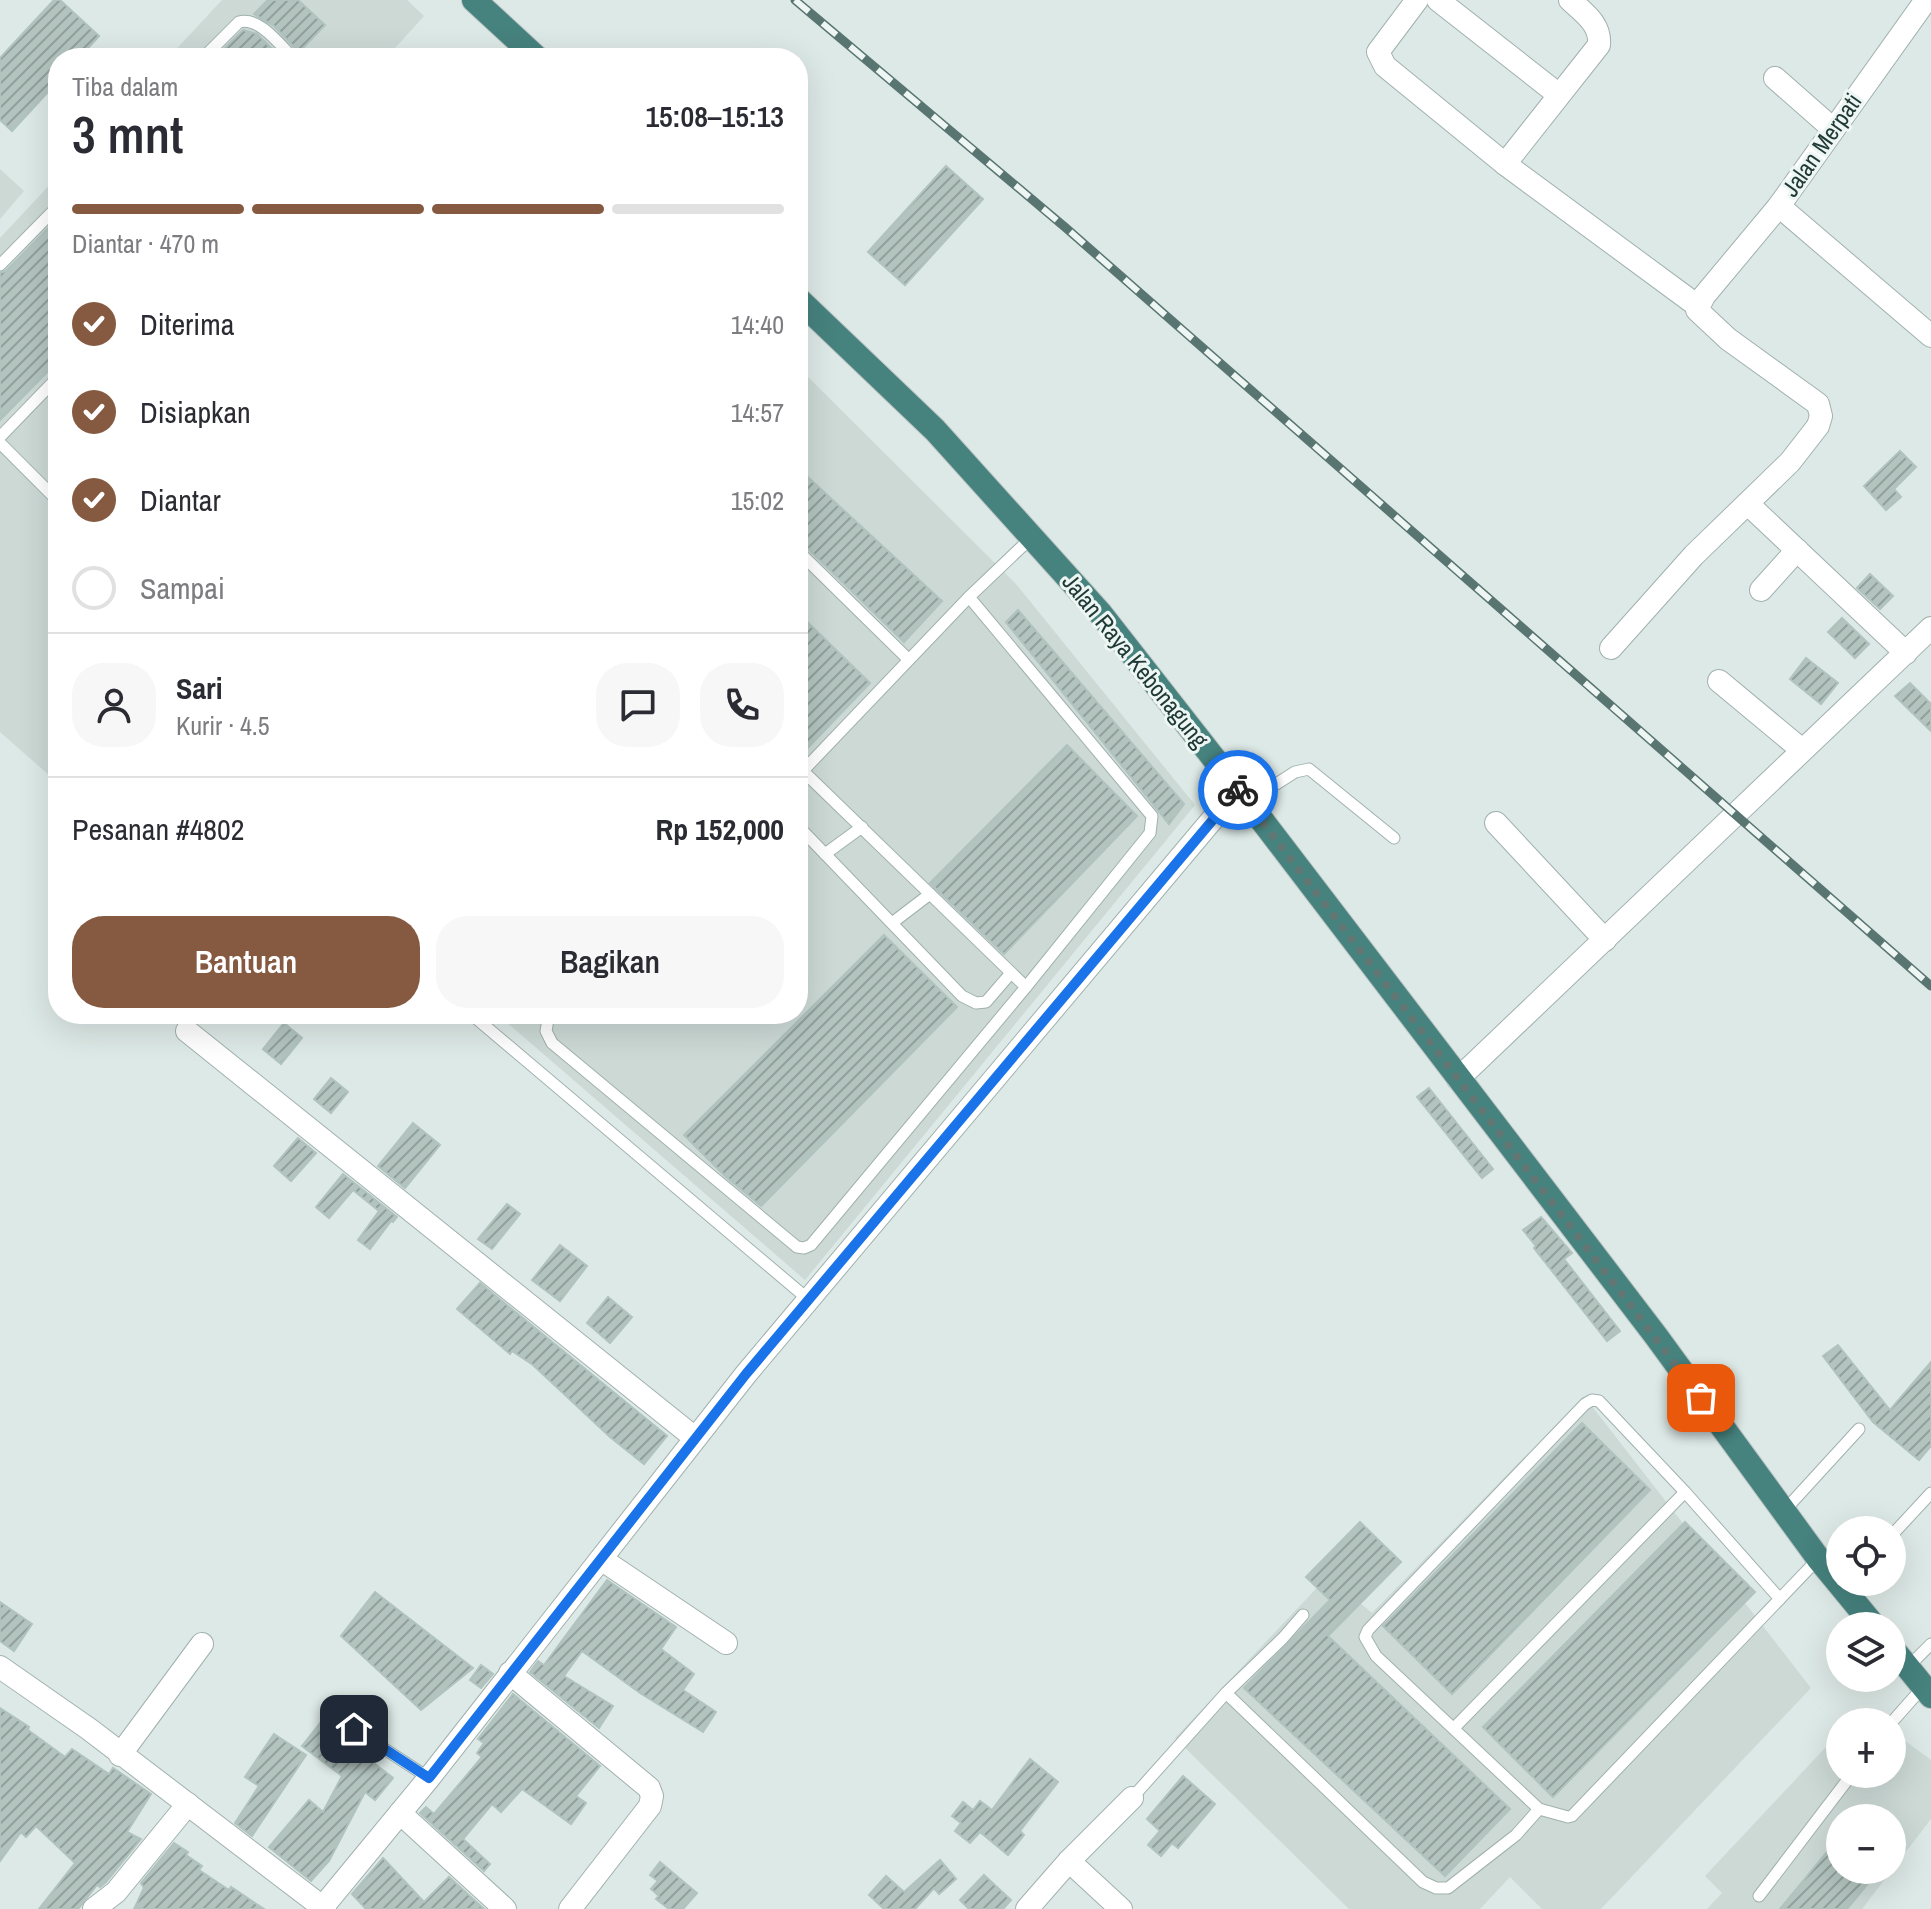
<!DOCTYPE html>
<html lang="id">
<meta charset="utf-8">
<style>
:root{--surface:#fff;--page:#f7f7f7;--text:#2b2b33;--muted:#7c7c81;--line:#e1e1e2;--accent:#855a41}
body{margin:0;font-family:"Archivo Narrow",sans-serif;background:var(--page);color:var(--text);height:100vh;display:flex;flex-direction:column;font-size:30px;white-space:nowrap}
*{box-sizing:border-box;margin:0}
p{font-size:26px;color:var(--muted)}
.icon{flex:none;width:44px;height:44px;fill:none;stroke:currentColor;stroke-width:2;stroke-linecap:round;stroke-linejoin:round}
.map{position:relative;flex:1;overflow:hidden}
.panel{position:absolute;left:48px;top:48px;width:760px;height:976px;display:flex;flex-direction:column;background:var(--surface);border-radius:32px;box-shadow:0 8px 32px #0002}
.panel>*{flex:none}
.buttons{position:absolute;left:1826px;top:1516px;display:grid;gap:16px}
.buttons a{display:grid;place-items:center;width:80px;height:80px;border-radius:50%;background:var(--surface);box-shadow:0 8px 32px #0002;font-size:40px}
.pin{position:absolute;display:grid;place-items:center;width:68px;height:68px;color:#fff;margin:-34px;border-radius:16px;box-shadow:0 4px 12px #0006}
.courier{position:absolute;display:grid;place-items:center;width:80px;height:80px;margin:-40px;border:6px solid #1a73e8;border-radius:50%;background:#fff;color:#222;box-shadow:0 2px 10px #0007}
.overview em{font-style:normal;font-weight:600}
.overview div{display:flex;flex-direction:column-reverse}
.overview{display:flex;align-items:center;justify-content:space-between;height:136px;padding:0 24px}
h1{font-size:52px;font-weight:600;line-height:60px}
.bar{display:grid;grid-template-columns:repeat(4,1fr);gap:12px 8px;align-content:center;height:96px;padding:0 24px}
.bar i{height:10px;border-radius:6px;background:var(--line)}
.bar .selected{background:var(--accent)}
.bar p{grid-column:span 4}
.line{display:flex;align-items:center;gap:20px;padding:0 24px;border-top:2px solid var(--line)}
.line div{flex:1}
.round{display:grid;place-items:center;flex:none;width:84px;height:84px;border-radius:32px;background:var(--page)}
ol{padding:0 24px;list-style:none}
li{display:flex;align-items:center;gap:24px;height:88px}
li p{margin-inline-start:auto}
li .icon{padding:8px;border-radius:50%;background:var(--accent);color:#fff;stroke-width:4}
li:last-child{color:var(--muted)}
li i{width:44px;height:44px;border:4px solid var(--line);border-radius:50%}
.action{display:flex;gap:16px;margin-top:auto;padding:16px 24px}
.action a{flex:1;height:92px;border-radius:32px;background:var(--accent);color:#fff;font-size:32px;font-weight:600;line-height:92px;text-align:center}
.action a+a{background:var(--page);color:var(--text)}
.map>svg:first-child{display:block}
.built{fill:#ccd9d5}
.building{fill:url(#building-hatch);stroke:#b0c3be;stroke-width:2}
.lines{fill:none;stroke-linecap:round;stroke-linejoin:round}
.service-casing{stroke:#a0b1ae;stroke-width:13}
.minor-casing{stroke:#a0b1ae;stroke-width:24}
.trunk-casing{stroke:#bcc4c3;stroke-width:26}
.service{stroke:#fff;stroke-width:11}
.minor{stroke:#fff;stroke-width:22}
.trunk{stroke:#46827e;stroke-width:24}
.rail-casing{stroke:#597572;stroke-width:9}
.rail{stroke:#eef6f3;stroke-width:6;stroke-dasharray:18;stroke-linecap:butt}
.done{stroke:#627774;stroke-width:8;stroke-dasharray:0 14.4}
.route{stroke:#1a73e8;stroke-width:10}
.labels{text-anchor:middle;stroke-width:6;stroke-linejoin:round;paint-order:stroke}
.street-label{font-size:24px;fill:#1f3936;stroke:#eef6f3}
</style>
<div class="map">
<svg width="1931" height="1909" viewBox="0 0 1931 1909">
<defs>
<pattern id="building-hatch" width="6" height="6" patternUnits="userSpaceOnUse" patternTransform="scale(2)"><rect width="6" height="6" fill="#b3c4bf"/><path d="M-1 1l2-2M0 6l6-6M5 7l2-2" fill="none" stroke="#91a09c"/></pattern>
</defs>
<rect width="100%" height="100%" fill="#dde9e6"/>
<g class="built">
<polygon points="222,0 407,0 424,16 386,58 168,58"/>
<polygon points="0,169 24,191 0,219"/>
<polygon points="58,176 58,783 0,732 0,238"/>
<polygon points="798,367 1016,584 1195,805 805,1280 497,1014 798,1014"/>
<polygon points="1584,1396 1811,1688 1601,1909 1542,1909 1510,1877 1480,1909 1349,1909 1175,1738 1328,1576 1372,1613"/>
<polygon points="1892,1731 1931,1760 1931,1819 1892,1870 1892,1818 1840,1818 1840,1870 1892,1870 1862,1909 1707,1909 1722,1893 1705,1876 1840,1732 1840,1774 1892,1774"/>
</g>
<g class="building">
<polygon points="54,0 60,0 99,36 79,58 58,58 58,81 12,131 0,120 0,58"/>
<polygon points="268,0 298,0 325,25 299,52 274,26 254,14"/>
<polygon points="243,30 257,34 281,58 215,58"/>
<polygon points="946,166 983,199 905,285 868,252"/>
<polygon points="58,218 58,361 0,420 0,273 6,271"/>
<polygon points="1900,451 1916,467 1894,489 1901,497 1886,510 1864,486"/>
<polygon points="798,468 942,601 904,642 804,545 798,543"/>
<polygon points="1870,574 1893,596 1880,609 1857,588"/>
<polygon points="1018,610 1184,804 1169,824 1006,622"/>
<polygon points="798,613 870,683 798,758"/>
<polygon points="1842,618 1869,644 1855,658 1828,632"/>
<polygon points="1806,658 1838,683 1821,704 1790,679"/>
<polygon points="1910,683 1931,704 1931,731 1895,696"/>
<polygon points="1067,745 1137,816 1004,954 930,883"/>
<polygon points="884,935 957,1007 761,1206 725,1176 684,1135"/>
<polygon points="284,1023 302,1038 281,1064 263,1049"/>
<polygon points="331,1078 348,1092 331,1113 314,1099"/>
<polygon points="1429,1088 1493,1169 1482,1178 1417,1097"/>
<polygon points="413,1123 440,1145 405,1188 378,1166"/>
<polygon points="298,1138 316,1153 291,1181 274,1166"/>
<polygon points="343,1174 397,1217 393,1222 391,1221 370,1249 358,1240 379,1211 353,1190 329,1218 316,1207"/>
<polygon points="507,1204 520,1214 492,1249 478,1239"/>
<polygon points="1541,1217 1572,1253 1564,1259 1620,1331 1607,1341 1534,1248 1536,1246 1523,1230"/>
<polygon points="560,1245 587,1266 560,1301 532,1280"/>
<polygon points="480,1283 667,1436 644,1464 610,1437 533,1365 512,1351 510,1354 457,1309"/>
<polygon points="608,1297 632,1317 610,1343 587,1323"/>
<polygon points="1838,1345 1890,1410 1931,1362 1931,1446 1919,1460 1873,1422 1823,1356"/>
<polygon points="1582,1423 1650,1490 1452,1694 1383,1626"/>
<polygon points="1360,1522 1401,1562 1328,1636 1510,1809 1445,1876 1244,1688 1330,1600 1306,1577"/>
<polygon points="1685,1522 1755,1592 1553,1797 1483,1727"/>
<polygon points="607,1580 676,1627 661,1649 694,1674 683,1690 716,1712 703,1732 640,1693 582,1651 564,1676 613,1706 599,1728 530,1672 538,1661 544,1665"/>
<polygon points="375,1592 473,1668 421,1710 341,1636"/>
<polygon points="0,1602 32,1624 14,1651 0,1641"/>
<polygon points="481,1665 493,1674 481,1688 470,1680"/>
<polygon points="513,1694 600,1766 576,1796 586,1803 571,1824 522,1789 501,1812 492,1804 463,1839 490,1864 484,1871 420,1813 426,1807 434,1814 482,1757 477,1753 484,1743 478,1739"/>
<polygon points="0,1708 29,1727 28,1730 65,1757 72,1749 109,1774 113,1768 151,1794 127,1832 141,1839 106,1882 100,1887 97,1885 78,1909 39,1909 75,1863 36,1826 26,1837 21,1832 0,1861"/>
<polygon points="321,1722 393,1778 375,1800 365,1792 329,1861 311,1881 269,1847 309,1800 323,1812 342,1776 302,1746"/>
<polygon points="274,1734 306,1755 252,1836 235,1823 259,1786 245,1777"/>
<polygon points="1030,1759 1058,1782 1020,1831 1024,1835 1008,1855 980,1832 970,1843 955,1831 961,1823 952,1816 963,1802 973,1810 980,1801 992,1810"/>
<polygon points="1183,1776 1215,1804 1178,1848 1172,1843 1161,1856 1148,1845 1160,1831 1147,1819"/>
<polygon points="1840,1836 1840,1870 1879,1870 1847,1909 1780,1909"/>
<polygon points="174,1843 188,1852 186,1855 202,1866 199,1870 229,1890 231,1887 264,1909 134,1909 144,1888 141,1883"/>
<polygon points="383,1858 424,1902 449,1877 484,1909 366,1909 352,1894"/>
<polygon points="940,1860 956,1879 939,1894 934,1888 915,1909 884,1909 869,1895 886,1876 904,1892"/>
<polygon points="660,1862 697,1893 683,1909 669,1909 656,1899 659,1896 651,1889 658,1881 650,1875"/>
<polygon points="984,1875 1011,1900 1003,1909 969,1909 960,1900"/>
</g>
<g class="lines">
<defs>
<g id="service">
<path d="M203,58l36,-36c20,-6 41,23 54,36"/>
<polyline points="0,265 58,206"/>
<polyline points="0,437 58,377"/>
<polyline points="0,443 58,501"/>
<polyline points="798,551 908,659"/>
<polyline points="803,771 1026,987"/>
<polyline points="798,776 969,597 1032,537"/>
<polyline points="1248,802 1295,772 1309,769 1394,838"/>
<polyline points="798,826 962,996 976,1003 986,1002 1011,973"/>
<polyline points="825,854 862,827"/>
<polyline points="892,923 930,894"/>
<polyline points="471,1014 809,1300"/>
<polyline points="549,1014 546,1031 552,1043 797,1247 804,1248 811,1245 1026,987 1150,833 1152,816 969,597"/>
<polyline points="1784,1511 1859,1429"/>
<polyline points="1892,1535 1931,1493"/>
<polyline points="1908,1667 1931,1644"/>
<polyline points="1226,1693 1423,1882 1436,1888 1448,1888 1516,1835 1539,1809 1568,1817 1572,1816 1818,1559"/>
<polyline points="1892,1722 1923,1687"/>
<polyline points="1454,1728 1685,1492"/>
<polyline points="354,1729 429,1778"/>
<polyline points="1132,1798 1226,1693 1283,1638 1303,1615"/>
<polyline points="1539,1809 1376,1656 1365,1637 1368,1630 1585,1404 1592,1400 1599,1401 1685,1492 1780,1599"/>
<polyline points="1759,1896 1852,1774"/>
</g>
<g id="minor">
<polyline points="1417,0 1378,52 1385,66 1505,164 1699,307"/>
<polyline points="1438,0 1559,95"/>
<polyline points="1775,78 1833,129"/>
<path d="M1505,164l94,-119c2,-21 -15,-32 -29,-45"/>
<polyline points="1779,206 1931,336"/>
<polyline points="1748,504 1906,653"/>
<polyline points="1761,590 1797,550"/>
<polyline points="1611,648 1694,555 1790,462 1818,426 1821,416 1818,404 1728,339 1697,310 1704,296 1779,206 1926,0"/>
<polyline points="1719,681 1802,750"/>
<polyline points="1496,823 1605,940"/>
<polyline points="187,1031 695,1438"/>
<polyline points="1458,1079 1931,628"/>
<polyline points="601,1559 726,1643"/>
<polyline points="0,1667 89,1729 325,1909"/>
<polyline points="510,1673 649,1788 652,1796 650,1806 570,1909"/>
<polyline points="120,1755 202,1644"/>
<polyline points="400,1813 505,1909"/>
<polyline points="1069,1861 1121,1909"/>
<polyline points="94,1909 116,1892 188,1804"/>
<polyline points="321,1909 429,1778 746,1374 1238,789"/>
<polyline points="1027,1909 1069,1861 1132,1798"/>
</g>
<g id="trunk">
<polyline points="474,0 537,58"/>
<polyline points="798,299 935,430 1100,613 1248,802 1656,1336 1818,1558 1874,1626"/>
<polyline points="1892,1648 1931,1696"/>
</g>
</defs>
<use href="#service" class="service-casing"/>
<use href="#minor" class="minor-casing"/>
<use href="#trunk" class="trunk-casing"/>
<use href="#service" class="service"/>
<use href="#minor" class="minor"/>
<use href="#trunk" class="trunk"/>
<defs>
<polyline id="rail" points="795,0 1066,228 1931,986"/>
</defs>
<use href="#rail" class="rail-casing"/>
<use href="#rail" class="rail"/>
</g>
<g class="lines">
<polyline class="done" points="1238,790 1701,1398"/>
<polyline class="route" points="354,1729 429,1778 746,1374 1238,790"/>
</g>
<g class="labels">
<g class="street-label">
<text transform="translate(1822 145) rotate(-55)" y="8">Jalan Merpati</text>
<text transform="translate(1135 661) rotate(51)" y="8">Jalan Raya Kebonagung</text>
</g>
</g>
</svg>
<div class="buttons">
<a><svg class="icon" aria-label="locate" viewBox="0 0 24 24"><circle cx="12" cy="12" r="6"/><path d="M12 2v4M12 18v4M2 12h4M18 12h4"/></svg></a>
<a><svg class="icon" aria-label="layers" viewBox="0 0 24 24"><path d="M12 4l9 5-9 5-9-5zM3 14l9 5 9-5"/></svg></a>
<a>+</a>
<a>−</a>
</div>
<div class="pin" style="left:1701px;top:1398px;background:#ea580c"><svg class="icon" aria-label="bag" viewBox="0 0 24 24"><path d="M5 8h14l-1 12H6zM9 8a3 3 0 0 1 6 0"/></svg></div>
<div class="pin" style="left:354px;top:1729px;background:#1f2937"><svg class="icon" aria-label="home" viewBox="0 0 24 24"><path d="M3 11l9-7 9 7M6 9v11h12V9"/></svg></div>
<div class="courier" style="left:1238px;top:790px"><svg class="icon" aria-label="bike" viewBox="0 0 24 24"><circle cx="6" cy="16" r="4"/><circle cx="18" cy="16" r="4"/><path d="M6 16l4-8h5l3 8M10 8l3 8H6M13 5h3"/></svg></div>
<section class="panel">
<div class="overview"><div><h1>3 mnt</h1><p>Tiba dalam</p></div><em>15:08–15:13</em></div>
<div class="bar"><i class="selected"></i><i class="selected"></i><i class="selected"></i><i></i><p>Diantar · 470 m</p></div>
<ol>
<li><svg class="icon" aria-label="check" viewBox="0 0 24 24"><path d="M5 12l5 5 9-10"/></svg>Diterima<p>14:40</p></li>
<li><svg class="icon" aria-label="check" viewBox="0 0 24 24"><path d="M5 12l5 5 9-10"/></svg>Disiapkan<p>14:57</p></li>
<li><svg class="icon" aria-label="check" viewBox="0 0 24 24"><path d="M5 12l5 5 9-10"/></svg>Diantar<p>15:02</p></li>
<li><i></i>Sampai</li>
</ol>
<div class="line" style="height:144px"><a class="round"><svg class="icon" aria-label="person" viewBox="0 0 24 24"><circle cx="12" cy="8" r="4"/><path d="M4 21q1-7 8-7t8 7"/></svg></a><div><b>Sari</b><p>Kurir · 4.5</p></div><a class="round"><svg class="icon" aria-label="chat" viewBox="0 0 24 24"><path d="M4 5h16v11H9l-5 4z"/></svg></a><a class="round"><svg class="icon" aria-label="phone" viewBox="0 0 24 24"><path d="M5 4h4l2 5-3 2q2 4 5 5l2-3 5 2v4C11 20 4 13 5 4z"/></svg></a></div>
<div class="line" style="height:104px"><div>Pesanan #4802</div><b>Rp 152,000</b></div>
<div class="action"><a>Bantuan</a><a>Bagikan</a></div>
</section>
</div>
